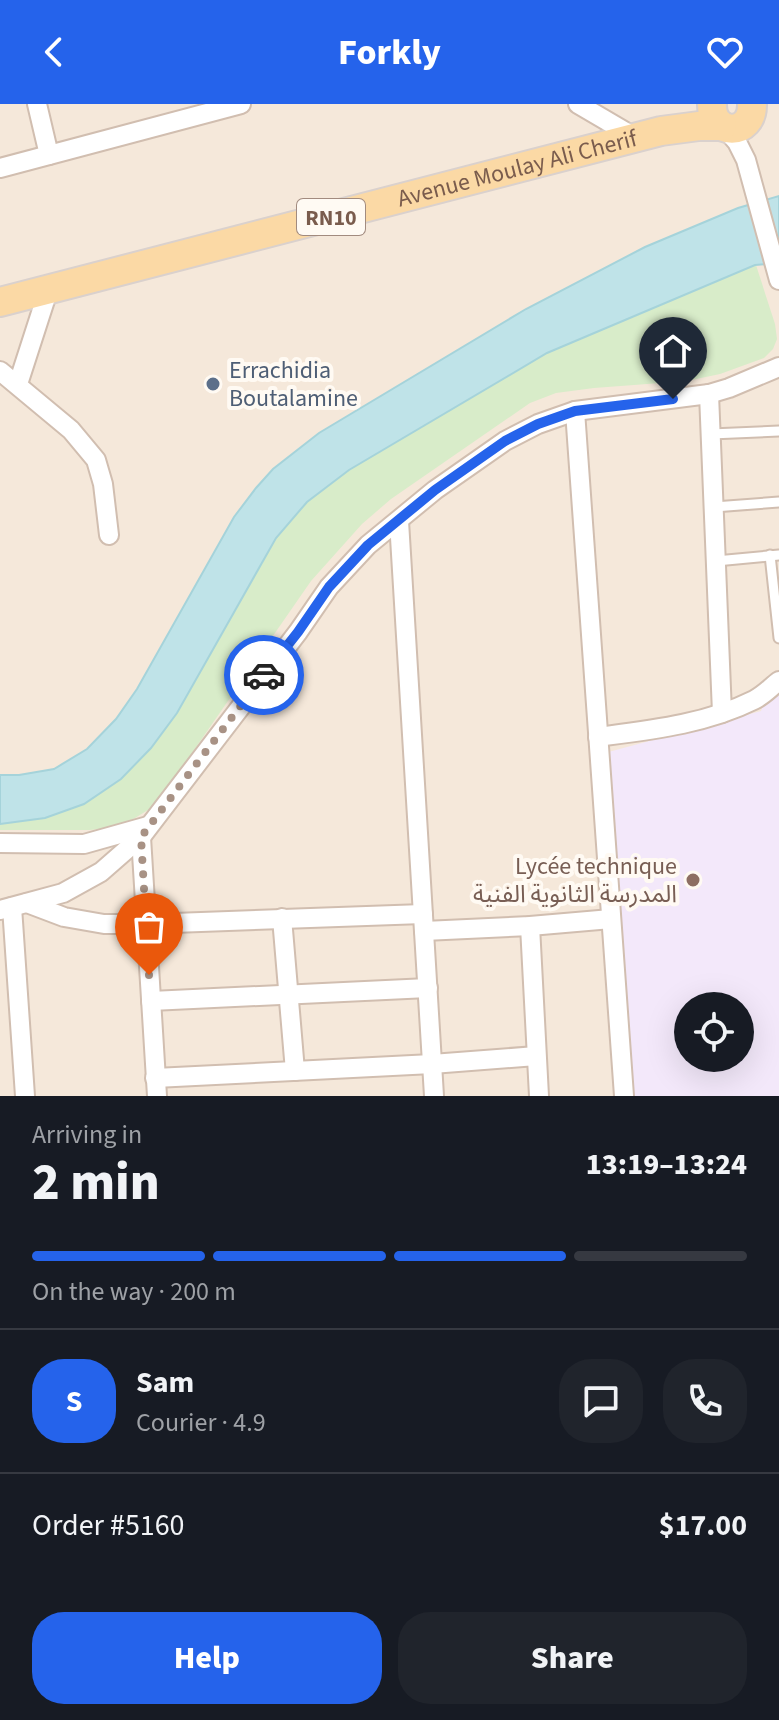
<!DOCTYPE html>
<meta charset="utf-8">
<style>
:root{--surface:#171b24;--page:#20242c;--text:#f1f3f6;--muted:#9ea1a6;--line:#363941;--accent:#2563eb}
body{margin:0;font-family:"Source Sans 3","Noto Sans Arabic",sans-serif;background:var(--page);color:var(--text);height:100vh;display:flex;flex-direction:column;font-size:30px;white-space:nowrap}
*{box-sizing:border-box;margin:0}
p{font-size:26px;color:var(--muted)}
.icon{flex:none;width:44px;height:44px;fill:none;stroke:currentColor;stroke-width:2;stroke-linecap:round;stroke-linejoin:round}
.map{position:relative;height:992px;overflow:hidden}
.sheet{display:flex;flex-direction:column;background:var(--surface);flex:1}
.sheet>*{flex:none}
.tools{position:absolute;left:674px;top:888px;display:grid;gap:16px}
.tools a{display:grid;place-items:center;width:80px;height:80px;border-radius:50%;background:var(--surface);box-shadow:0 8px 32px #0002;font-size:40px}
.pin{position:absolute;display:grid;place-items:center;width:68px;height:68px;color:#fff;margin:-82px -34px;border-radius:50% 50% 50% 0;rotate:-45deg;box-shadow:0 0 8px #0007}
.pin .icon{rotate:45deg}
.courier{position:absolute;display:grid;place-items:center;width:80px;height:80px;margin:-40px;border:6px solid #2563eb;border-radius:50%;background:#fff;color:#222;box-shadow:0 2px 10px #0007}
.headline em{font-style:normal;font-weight:800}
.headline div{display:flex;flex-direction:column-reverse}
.headline{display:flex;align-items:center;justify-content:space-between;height:136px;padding:0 32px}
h1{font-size:52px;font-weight:800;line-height:60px}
.bar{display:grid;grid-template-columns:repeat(4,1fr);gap:12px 8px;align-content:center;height:96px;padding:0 32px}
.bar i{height:10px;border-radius:6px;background:var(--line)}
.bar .selected{background:var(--accent)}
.bar p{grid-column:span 4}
.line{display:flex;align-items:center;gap:20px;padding:0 32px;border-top:2px solid var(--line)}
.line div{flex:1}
.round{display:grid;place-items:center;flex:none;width:84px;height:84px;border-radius:32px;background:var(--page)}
.action{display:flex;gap:16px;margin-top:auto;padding:16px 32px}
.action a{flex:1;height:92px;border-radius:32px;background:var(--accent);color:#fff;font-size:32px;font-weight:800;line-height:92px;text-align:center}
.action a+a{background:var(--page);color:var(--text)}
header{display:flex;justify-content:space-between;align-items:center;height:104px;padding:0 32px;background:var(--accent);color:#fff;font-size:36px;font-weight:800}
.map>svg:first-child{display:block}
.residential{fill:#f5e8da;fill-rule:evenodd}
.education{fill:#f3e8fa;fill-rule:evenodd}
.green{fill:#d8ecc9}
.water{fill:#bfe3e8;stroke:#a5d3da;stroke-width:2}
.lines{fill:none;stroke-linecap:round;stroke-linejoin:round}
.lane-casing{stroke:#d1beb0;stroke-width:13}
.street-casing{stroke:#d1beb0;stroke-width:22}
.primary-casing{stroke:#dad1cd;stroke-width:32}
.lane{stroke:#fff;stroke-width:9}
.street{stroke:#fff;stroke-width:18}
.primary{stroke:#fbd9a5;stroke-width:28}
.done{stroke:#a89285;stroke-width:8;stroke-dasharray:0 14.4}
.route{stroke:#2563eb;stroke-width:10}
.service-dot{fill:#5c6f8a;stroke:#fffaf3;stroke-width:3}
.education-dot{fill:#8d6e63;stroke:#fffaf3;stroke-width:3}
.labels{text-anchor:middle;stroke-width:8;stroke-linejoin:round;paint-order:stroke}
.shield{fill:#fffaf3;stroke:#a28b7f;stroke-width:2}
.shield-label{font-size:22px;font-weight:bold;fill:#7a5c4d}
.street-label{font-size:24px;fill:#7a5c4d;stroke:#fffaf3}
.service-label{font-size:24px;fill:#4e5e75;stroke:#fffaf3;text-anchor:start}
.education-label{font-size:24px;fill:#785e54;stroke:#fffaf3;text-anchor:end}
</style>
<header><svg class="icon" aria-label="back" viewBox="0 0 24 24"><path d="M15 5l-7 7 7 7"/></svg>Forkly<svg class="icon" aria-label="heart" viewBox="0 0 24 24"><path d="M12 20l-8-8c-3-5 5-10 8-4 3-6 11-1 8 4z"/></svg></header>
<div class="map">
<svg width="779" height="992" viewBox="0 0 779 992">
<rect width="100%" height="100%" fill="#fdf6ec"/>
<path class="residential" d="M0,0h779v992h-779zM688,902h52v52h-52z"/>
<path class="education" d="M779,579v413h-161l-17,-342 160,-43 10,-27zM688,902h52v52h-52z"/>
<polygon class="green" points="756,161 775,220 777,235 773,245 764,254 720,270 687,277 594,284 556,289 530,299 391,395 362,420 311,477 156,701 135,714 112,724 89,726 0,726 0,720 45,714 121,675 151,644 177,609 276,434 307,398 349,366 547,249"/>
<polygon class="water" points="779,92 779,159 755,161 547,249 349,366 307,398 276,434 177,609 151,644 121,675 84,700 45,714 0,720 0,671 19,671 54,665 87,645 116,615 137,585 234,413 256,384 273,365 319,329 526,205 645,143 738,104"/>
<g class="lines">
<defs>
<g id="lane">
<polyline points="711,330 779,327"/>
<polyline points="714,403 779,398"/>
<polyline points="770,451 779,534"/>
<polyline points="716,457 779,451"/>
</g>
<g id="street">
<polyline points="37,0 49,51"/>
<polyline points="578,0 636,34"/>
<polyline points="724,23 737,38 746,56 779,176"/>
<polyline points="0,64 241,0"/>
<polyline points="0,267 71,326 96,356 103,380 109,431"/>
<polyline points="18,280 48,187"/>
<polyline points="709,290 722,609"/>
<polyline points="575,307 624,992"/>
<polyline points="399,417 434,992"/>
<path d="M598,633c53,-7 108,-13 156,-37 10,-5 17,-13 25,-19"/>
<polyline points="141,733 157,992"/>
<polyline points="0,739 84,740 148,722"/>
<polyline points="27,799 64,813 104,820 146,820 423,810"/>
<polyline points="12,803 25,992"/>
<polyline points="0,806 63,789 101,768 141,733 298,528 329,483 368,441 435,386 505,337 538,320 575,307 709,290 729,284 779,263"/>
<polyline points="282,814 295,967"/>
<polyline points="530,822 539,992"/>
<polyline points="424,827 530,822 611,815"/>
<polyline points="151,897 428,884"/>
<polyline points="155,974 432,960 536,952"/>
</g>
<g id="primary">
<path d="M712,0c-1,33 41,33 40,0"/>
<path id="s1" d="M0,198l661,-171 38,-5h23"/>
</g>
</defs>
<use href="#lane" class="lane-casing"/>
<use href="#street" class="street-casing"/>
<use href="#primary" class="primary-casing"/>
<use href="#lane" class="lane"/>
<use href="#street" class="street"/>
<use href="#primary" class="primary"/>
</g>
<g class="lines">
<polyline class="done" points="149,871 141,733 264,571"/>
<polyline class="route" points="264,571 298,528 329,483 368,441 435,386 505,337 538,320 575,307 673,295"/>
</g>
<circle class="service-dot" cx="213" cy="280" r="8"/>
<circle class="education-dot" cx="693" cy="776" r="8"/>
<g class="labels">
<rect class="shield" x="297" y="95" width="68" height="36" rx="6"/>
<g class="shield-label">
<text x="331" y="121">RN10</text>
</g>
<g class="street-label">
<text dy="8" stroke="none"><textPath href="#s1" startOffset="534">Avenue Moulay Ali Cherif</textPath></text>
</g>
<g class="service-label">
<text x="229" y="274">Errachidia<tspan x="229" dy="28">Boutalamine</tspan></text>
</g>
<g class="education-label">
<text x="677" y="770">Lycée technique<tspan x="677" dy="28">المدرسة الثانوية الفنية</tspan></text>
</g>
</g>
</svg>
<div class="tools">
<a><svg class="icon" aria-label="locate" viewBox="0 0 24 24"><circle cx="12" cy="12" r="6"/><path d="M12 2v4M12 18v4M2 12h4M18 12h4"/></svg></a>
</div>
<div class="pin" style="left:149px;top:871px;background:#ea580c"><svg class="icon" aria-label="bag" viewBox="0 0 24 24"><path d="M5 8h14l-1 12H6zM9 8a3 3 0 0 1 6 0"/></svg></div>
<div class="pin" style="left:673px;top:295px;background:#1f2937"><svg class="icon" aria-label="home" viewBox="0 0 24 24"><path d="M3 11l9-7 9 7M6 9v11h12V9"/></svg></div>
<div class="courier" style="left:264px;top:571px"><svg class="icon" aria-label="car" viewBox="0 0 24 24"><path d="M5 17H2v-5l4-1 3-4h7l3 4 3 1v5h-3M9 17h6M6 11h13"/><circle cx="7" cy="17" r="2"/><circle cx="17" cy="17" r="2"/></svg></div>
</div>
<section class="sheet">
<div class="headline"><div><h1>2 min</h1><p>Arriving in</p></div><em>13:19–13:24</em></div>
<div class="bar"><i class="selected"></i><i class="selected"></i><i class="selected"></i><i></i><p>On the way · 200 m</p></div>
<div class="line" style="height:144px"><b class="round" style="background:var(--accent);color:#fff">S</b><div><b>Sam</b><p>Courier · 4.9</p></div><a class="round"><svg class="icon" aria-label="chat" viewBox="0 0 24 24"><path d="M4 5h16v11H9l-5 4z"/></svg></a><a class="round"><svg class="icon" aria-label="phone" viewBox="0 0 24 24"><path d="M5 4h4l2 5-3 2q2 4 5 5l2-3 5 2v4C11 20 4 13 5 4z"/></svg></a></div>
<div class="line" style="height:104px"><div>Order #5160</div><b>$17.00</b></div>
<div class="action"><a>Help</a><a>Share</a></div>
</section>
